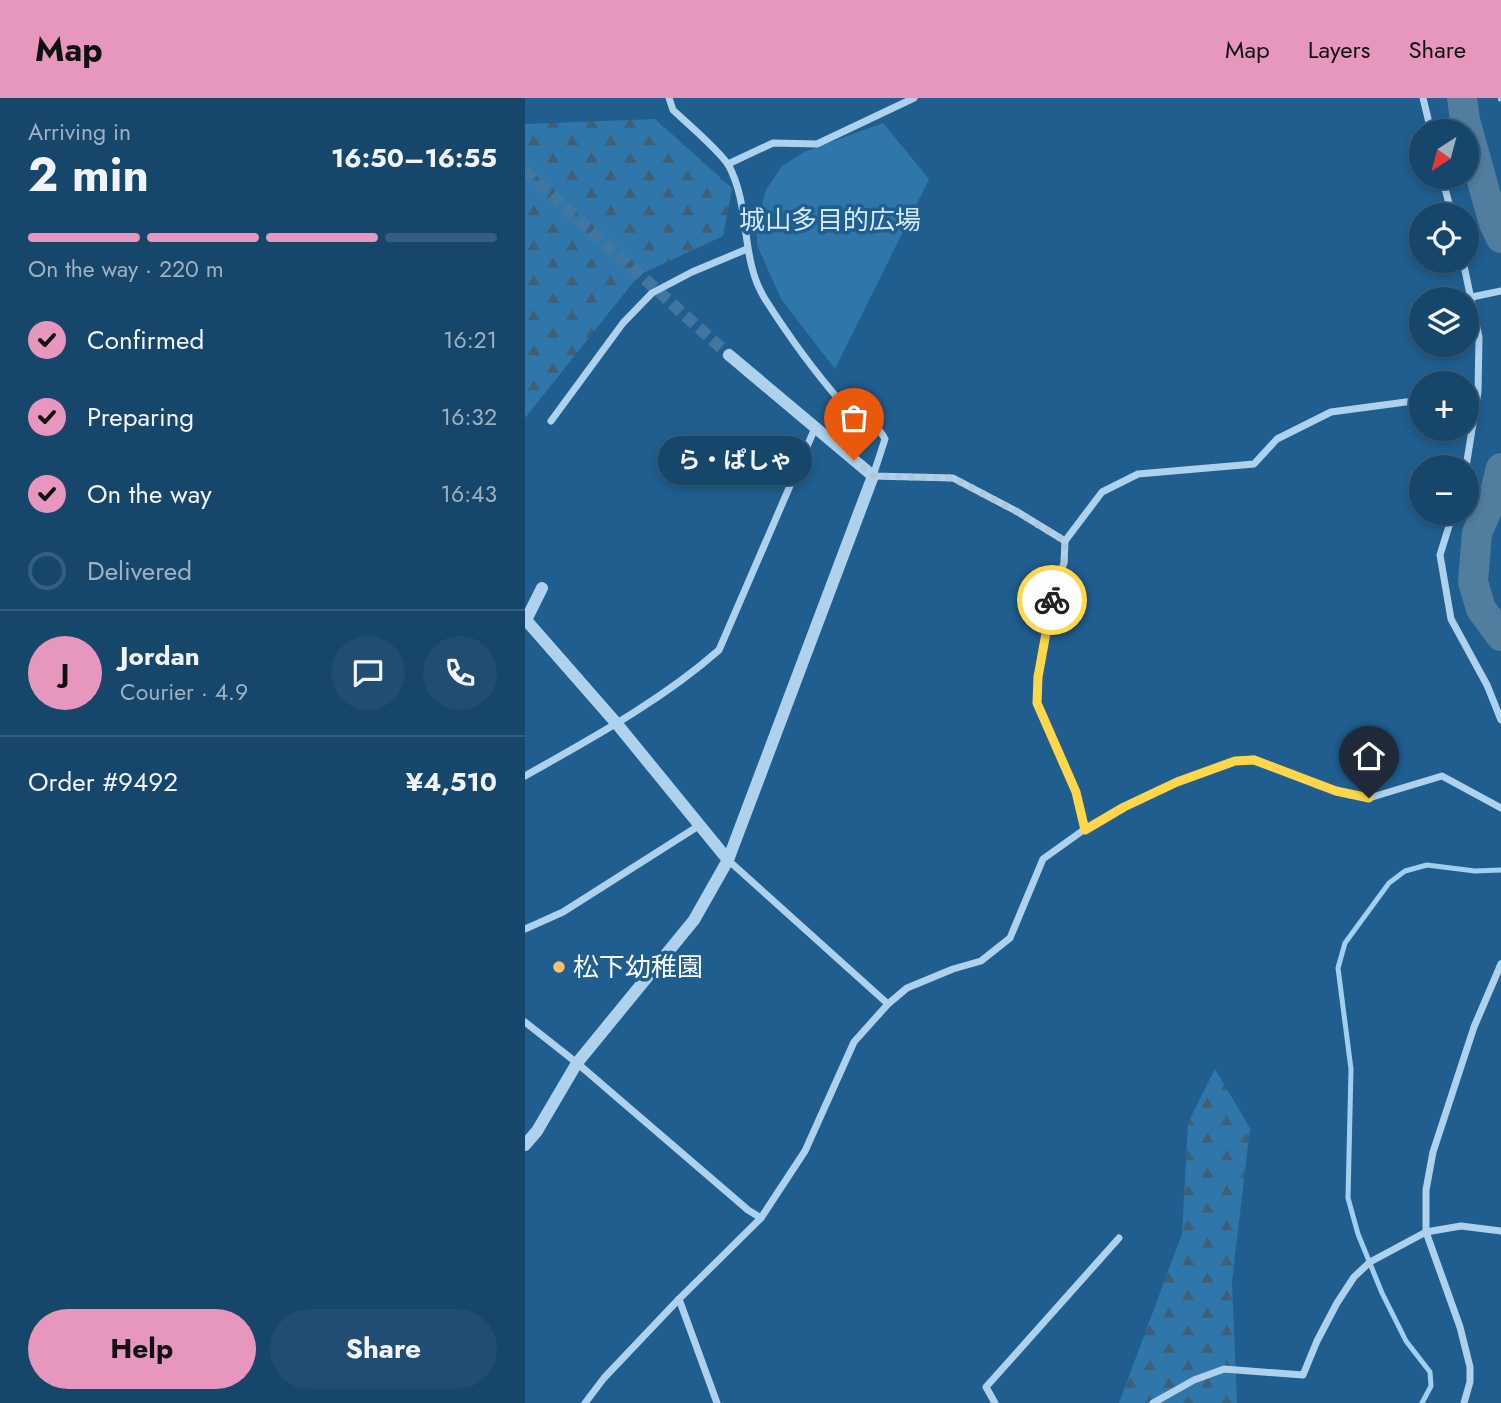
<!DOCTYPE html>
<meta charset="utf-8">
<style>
:root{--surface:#17466b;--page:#204d71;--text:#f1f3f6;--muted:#9eb1c1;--line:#365e7e;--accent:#e797bd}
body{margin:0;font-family:Jost,"Noto Sans JP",sans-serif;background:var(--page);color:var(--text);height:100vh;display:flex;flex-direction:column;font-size:26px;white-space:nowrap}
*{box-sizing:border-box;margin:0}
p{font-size:23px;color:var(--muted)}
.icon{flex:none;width:38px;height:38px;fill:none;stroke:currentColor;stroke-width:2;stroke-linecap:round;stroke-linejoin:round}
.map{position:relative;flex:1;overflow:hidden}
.sheet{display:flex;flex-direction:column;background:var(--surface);width:525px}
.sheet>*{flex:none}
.needle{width:46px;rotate:216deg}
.tools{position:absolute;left:884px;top:21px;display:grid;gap:14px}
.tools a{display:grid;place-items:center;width:70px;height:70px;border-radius:50%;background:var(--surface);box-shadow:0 4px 10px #0003,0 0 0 2px var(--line);font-size:35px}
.pin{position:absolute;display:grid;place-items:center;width:60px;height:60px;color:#fff;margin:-72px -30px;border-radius:50% 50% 50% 0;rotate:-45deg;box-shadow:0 0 7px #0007}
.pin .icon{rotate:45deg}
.courier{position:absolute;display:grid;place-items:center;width:70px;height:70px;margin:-35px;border:5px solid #ffd54a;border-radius:50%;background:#fff;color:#222;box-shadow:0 2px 9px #0007}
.bubble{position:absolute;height:49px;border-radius:24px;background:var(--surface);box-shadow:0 4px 10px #0003,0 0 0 2px var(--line);font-size:23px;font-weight:700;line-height:49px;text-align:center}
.overview em{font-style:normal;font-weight:700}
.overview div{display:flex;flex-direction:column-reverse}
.overview{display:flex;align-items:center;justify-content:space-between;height:119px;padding:0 28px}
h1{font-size:46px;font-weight:700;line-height:52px}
.bar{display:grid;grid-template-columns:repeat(4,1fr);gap:10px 7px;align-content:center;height:84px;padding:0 28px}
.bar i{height:9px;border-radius:5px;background:var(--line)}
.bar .current{background:var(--accent)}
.bar p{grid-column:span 4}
.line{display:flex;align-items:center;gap:18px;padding:0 28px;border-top:2px solid var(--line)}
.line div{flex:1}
.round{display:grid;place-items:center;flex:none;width:74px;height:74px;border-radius:37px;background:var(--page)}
ol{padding:0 28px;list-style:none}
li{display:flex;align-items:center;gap:21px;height:77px}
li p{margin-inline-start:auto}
li .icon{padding:7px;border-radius:50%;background:var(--accent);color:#111;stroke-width:4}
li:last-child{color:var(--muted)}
li i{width:38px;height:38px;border:4px solid var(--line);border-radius:50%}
.cta{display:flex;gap:14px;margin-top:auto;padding:14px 28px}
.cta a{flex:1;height:80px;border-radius:42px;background:var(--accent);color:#111;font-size:28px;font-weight:700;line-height:80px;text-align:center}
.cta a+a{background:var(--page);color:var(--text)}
header{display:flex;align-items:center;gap:42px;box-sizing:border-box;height:98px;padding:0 35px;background:var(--accent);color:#111}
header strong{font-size:33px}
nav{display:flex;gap:38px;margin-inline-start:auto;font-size:24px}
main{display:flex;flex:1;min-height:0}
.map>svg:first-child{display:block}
.forest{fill:url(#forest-firs)}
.park{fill:#2f77aa}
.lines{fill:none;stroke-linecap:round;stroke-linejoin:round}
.stream{stroke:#a1cfee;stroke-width:5}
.river{stroke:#517d9f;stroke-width:30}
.tertiary-tunnel{stroke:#4176a0;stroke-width:12;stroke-dasharray:12 6;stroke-linecap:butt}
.path{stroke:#aed2ed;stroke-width:2.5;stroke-dasharray:3.5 5;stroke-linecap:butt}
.minor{stroke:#aed2ed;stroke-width:7}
.tertiary{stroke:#aed2ed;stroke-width:12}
.done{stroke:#b1c7d8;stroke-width:7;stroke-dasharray:0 12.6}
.route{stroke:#ffd54a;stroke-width:9}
.poi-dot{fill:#fbc06d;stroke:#1f5e8f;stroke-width:2.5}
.labels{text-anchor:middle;stroke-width:7;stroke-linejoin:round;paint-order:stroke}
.park-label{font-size:26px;fill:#d3e9f9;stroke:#1f5e8f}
.poi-label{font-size:26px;fill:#fff;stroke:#1f5e8f;text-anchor:start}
</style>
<header>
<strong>Map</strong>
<nav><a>Map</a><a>Layers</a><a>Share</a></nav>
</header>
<main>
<section class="sheet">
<div class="overview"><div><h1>2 min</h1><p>Arriving in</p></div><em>16:50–16:55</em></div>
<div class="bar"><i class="current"></i><i class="current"></i><i class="current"></i><i></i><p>On the way · 220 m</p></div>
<ol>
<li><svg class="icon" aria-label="check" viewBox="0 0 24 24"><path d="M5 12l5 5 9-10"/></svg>Confirmed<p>16:21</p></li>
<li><svg class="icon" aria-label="check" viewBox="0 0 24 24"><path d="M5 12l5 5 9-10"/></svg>Preparing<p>16:32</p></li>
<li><svg class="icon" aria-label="check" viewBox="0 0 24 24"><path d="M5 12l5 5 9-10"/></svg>On the way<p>16:43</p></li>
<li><i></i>Delivered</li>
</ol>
<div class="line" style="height:126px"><b class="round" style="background:var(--accent);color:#111">J</b><div><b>Jordan</b><p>Courier · 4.9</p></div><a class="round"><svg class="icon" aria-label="chat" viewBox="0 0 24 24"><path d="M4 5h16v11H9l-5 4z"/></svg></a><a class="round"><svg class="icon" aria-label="phone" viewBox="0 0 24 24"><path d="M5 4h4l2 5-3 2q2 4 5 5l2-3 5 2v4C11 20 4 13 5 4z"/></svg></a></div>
<div class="line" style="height:91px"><div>Order #9492</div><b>¥4,510</b></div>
<div class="cta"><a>Help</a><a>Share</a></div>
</section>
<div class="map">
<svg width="976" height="1305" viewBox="0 0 976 1305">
<defs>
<pattern id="forest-firs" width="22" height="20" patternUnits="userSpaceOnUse" patternTransform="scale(1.75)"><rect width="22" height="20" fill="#2f77aa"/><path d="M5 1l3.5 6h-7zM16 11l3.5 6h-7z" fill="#3f5f76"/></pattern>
</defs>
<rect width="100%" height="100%" fill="#1f5e8f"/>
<g class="forest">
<polygon points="130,21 207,90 198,138 114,177 0,320 0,26"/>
<polygon points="690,971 725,1030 707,1183 712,1305 594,1305 657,1136 663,1025"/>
</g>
<polygon class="park" points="358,25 404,81 310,271 256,201 232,147 232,123 241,92 257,68 279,54"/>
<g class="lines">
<polyline class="stream" points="897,1305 906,1288 905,1274 881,1243 857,1195 833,1136 823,1100 826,971 813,870 820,845 864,785 880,773 902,767 950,773 976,772"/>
<g class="river">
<polyline points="937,0 940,22 969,126 976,140"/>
<polyline points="976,370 970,394 952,435 948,484 956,511 976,538"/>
</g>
<polyline class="tertiary-tunnel" points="0,73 204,257"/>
<polyline class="path" points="974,0 976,6"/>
<g class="minor">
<path d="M144,0l4,12c13,12 49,43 56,56 22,42 11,93 36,133 23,36 48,71 76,103 14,15 34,17 44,37l-12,37 80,2 63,33 49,30"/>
<polyline points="898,0 906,33"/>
<polyline points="203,66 248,45 292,46 389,0"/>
<polyline points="917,79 927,117"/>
<polyline points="938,163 954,239 953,294 941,369"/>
<polyline points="947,199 976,193"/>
<polyline points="26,323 98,225 127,195 167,174 222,151"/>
<polyline points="928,415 915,457 926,521 962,587 976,622"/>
<path d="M0,678c67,-38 136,-75 194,-126l96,-222"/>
<polyline points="560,731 551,694 512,605 513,579 528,496 539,465 540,443 577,394 613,376 729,366 752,341 806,314 896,302"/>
<polyline points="203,762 363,906"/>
<polyline points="0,831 38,814 175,727"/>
<polyline points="0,924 52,965 223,1112 236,1120"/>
<polyline points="154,1201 192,1305"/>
<polyline points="60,1305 79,1280 154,1201 236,1120 280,1053 329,944 363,906 382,890 428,871 456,863 485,840 518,761 560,731 599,709 652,684 710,663 729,661 811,693 844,700 917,678 976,710"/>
<polyline points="470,1305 461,1289 594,1140"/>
<polyline points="628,1305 669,1282 699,1271 778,1277 792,1243 812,1205 829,1179 845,1164 901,1134 936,1128 976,1133"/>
<polyline points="939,1305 945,1284 945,1269 935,1229 901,1134 901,1092 908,1054 949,929 976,866"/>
</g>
<g class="tertiary">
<polyline points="17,490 1,522 92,626 203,762"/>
<polyline points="0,1047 12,1033 52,965 169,822 203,762 348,378 204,257"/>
</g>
</g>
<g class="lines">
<polyline class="done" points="329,362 348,378 428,380 491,413 540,443 539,465 527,502"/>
<polyline class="route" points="527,502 513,579 512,605 551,694 560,732 599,709 652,684 710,663 729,662 811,693 844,700"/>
</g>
<circle class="poi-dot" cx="34" cy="869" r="7"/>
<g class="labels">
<g class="park-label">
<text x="305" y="131">城山多目的広場</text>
</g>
<g class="poi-label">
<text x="48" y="878">松下幼稚園</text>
</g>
</g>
</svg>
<div class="tools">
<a><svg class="needle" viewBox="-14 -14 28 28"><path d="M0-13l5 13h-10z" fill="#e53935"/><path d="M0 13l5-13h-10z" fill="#9eb1c1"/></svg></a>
<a><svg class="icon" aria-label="locate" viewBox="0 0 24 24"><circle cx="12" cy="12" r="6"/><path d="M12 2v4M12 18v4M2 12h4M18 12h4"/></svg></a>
<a><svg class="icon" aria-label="layers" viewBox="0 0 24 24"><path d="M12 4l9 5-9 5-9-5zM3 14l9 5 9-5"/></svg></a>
<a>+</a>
<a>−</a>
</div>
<div class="pin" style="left:329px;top:362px;background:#ea580c"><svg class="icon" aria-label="bag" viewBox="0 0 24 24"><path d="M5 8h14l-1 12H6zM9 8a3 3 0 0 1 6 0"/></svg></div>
<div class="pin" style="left:844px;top:700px;background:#1f2937"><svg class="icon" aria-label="home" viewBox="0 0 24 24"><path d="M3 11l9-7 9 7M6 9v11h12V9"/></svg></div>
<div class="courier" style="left:527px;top:502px"><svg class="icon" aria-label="bike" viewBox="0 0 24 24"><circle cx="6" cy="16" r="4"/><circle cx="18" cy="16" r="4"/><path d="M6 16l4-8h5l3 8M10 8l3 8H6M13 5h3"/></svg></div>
<div class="bubble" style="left:133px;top:338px;width:154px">ら・ぱしゃ</div>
</div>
</main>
